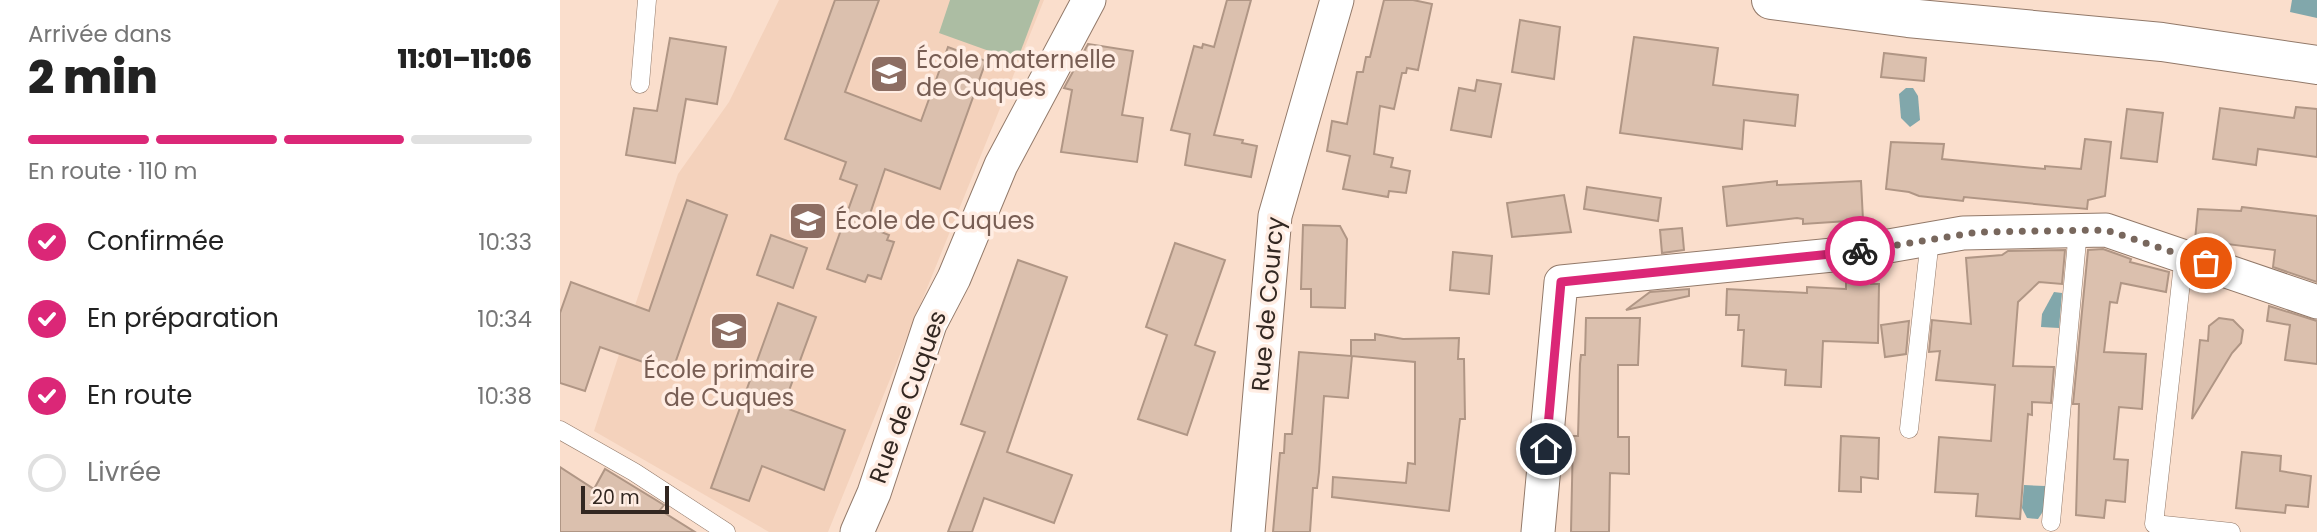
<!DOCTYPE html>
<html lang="fr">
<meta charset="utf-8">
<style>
:root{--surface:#fff;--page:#f6f6f6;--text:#222;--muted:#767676;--line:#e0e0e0;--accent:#db2777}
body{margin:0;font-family:Poppins,sans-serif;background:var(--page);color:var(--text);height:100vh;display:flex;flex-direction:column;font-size:26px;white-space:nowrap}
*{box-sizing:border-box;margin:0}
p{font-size:23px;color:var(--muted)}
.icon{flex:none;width:38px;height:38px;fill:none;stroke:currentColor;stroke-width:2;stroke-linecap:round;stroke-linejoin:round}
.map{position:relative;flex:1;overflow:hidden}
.drawer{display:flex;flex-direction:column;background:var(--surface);width:560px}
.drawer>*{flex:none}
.scale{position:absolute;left:21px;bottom:18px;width:88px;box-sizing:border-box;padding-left:7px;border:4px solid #322721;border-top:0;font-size:19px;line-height:24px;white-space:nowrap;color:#322721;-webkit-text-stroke:5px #ffede3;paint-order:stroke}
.pin{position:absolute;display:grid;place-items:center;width:60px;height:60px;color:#fff;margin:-30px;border:4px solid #fff;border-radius:50%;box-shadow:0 2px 7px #0007}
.courier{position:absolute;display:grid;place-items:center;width:70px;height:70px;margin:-35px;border:5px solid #db2777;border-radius:50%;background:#fff;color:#222;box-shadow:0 2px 9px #0007}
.headline em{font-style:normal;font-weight:800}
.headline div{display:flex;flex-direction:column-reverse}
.headline{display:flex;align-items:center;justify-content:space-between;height:119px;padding:0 28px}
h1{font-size:46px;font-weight:800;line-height:52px}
.bar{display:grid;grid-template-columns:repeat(4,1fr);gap:10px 7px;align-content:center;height:84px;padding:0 28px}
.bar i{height:9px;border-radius:5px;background:var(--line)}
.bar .selected{background:var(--accent)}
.bar p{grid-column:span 4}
ol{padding:0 28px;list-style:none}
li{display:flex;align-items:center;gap:21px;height:77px}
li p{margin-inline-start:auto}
li .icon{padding:7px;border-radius:50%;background:var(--accent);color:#fff;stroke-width:4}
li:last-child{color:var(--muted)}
li i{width:38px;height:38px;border:4px solid var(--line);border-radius:50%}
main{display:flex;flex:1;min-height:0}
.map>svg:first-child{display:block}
.built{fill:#f4d2bc}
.green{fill:#acbda3}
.water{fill:#81a7ab}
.building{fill:#dbc0ae;stroke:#b09685;stroke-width:2}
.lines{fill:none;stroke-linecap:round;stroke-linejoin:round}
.service-casing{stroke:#927969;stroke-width:19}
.minor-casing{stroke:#927969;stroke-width:35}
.tertiary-casing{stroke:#927969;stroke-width:40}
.service{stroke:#fff;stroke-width:18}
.minor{stroke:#fff;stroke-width:33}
.tertiary{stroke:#fff;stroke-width:38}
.done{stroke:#78675d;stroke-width:7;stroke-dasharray:0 12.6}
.route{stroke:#db2777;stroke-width:9}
.labels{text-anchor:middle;stroke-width:7;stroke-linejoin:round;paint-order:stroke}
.education-label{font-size:24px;fill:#785e54;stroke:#ffede3;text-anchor:start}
.street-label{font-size:24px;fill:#322721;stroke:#ffede3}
</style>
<main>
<section class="drawer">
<div class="headline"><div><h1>2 min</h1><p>Arrivée dans</p></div><em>11:01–11:06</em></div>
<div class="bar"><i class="selected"></i><i class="selected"></i><i class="selected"></i><i></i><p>En route · 110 m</p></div>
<ol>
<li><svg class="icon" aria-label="check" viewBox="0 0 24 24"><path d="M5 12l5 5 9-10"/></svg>Confirmée<p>10:33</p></li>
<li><svg class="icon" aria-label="check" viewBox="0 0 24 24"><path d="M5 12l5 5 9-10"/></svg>En préparation<p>10:34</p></li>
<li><svg class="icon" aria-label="check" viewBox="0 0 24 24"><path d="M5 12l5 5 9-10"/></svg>En route<p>10:38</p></li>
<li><i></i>Livrée</li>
</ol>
</section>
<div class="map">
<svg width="1757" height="532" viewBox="0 0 1757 532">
<rect width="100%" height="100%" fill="#fadecc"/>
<polygon class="built" points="219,0 484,0 268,532 209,532 34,431 118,174 169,102"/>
<polygon class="green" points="390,0 480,0 457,61 379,33"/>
<g class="water">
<polygon points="1732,0 1757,0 1757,18 1730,12"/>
<polygon points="1346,88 1353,88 1358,96 1360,120 1350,127 1341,118 1339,94"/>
<polygon points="1494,292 1502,293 1499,328 1481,327 1482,314"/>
<polygon points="1464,485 1485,486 1484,510 1478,519 1467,518 1462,508"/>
</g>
<g class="building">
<polygon points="275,0 319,0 285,92 361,121 388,47 426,61 380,189 325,169 306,226 329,235 327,240 334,242 321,279 308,275 305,282 267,269 297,185 280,179 286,162 225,139"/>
<polygon points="667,0 691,0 654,135 683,140 682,143 697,146 691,177 625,165 630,134 611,130 634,46 642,48 643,44 654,47"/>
<polygon points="824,0 853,0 872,4 858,70 847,68 846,73 842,73 834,109 820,106 814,154 833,158 831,167 850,171 846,193 829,191 828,197 783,189 790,156 767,151 772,121 787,124 797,72 803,72 806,57 810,57"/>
<polygon points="960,20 1000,27 994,79 952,72"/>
<polygon points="1074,37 1158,48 1153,85 1238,95 1235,126 1184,120 1182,149 1060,133"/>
<polygon points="110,38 166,47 157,104 126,99 115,163 66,155 74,108 97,111"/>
<polygon points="528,44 573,51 562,115 583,118 577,162 501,152 512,90 504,88"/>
<polygon points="1324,53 1366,58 1364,81 1321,77"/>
<polygon points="917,80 941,84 931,137 891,130 899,88 915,91"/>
<polygon points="1736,107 1757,109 1757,157 1698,149 1696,165 1653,159 1660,108 1734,118"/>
<polygon points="1567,109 1603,113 1597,162 1561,158"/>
<polygon points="1525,139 1551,142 1545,196 1528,200 1527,209 1404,197 1403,201 1359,196 1349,192 1326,189 1331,142 1384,144 1382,159 1485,169 1485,166 1521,169"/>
<polygon points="1217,181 1217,185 1301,181 1303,220 1243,224 1243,219 1237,218 1167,226 1163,187"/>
<polygon points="1027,187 1101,198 1098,221 1024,209"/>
<polygon points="1004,195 1011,232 952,237 947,203"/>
<polygon points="127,200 167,215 112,372 40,347 25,391 0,383 0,313 11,282 89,311"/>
<polygon points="1682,207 1757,216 1757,282 1713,267 1715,250 1635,240 1638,209 1681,211"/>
<polygon points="743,225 780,226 787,239 785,308 751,307 751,289 741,289"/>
<polygon points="1122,228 1124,250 1102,253 1100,230"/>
<polygon points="211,235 247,248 233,288 197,275"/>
<polygon points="615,243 665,260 635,345 655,352 627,435 578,419 607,335 586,327"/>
<polygon points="1543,249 1571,259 1570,262 1609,272 1606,292 1561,283 1557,303 1550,302 1544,352 1586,354 1582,409 1559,407 1554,459 1568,460 1565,502 1546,500 1544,518 1516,515 1519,404 1513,404 1528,250"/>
<polygon points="1505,250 1502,284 1479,282 1458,302 1453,366 1494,367 1491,403 1472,402 1472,415 1468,414 1460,519 1416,516 1418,494 1375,492 1379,437 1431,441 1435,385 1376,380 1380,351 1369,352 1372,320 1411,324 1406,258 1442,255 1448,251"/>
<polygon points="893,252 932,256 929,294 890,290"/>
<polygon points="458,260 507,277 447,452 512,475 494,523 424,498 412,532 388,532 425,432 401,424"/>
<polygon points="1311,269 1311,284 1319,284 1318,343 1263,341 1261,387 1225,385 1226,370 1182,366 1184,330 1178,330 1179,315 1166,315 1167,289 1247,293 1247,287 1286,289 1286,273"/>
<polygon points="1129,289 1129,296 1066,310 1090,292"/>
<polygon points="218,303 256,317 223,407 285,430 264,490 202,466 189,501 151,488"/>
<polygon points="1709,306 1757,321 1757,364 1725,360 1730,325 1707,321"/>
<polygon points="1026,318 1080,318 1078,365 1058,365 1058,437 1069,437 1069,474 1050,473 1049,532 1011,532 1013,436 1018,436 1020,364 1021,355 1025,355"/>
<polygon points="1659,318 1673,320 1683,330 1681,343 1672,353 1632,419 1640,340 1648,341 1649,326"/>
<polygon points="1349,321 1346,354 1325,357 1321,325"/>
<polygon points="815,334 843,339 899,338 898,359 904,359 905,419 900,419 889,511 772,497 773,477 846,483 848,463 855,464 855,362 792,356 788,398 764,396 759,472 757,488 753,488 750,532 713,532 720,453 724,453 725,434 732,434 739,352 791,356 791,340 815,340"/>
<polygon points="1281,436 1319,438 1318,479 1301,477 1301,492 1279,491"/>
<polygon points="1682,452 1721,456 1720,471 1751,476 1748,507 1726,505 1725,513 1676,508"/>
<polygon points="0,467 34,489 45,469 104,505 100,510 135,532 0,532"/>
</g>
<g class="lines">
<defs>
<g id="service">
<polyline points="80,84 87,0"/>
<polyline points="1624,255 1594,524 1671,532"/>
<polyline points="1349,429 1370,239"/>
<polyline points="0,430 74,472 166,532"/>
<polyline points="1491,522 1518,230"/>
</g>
<g id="minor">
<polyline points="297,532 314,493 370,324 394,278 441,165 529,0"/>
<polyline points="688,532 715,216 777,0"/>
<polyline points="978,532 1001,282 1283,254 1403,233 1546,230 1757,302"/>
</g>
<polyline id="tertiary" points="1211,0 1348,18 1602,42 1757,65"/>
</defs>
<use href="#service" class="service-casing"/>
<use href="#minor" class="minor-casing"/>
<use href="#tertiary" class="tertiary-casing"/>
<use href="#service" class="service"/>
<use href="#minor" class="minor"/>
<use href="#tertiary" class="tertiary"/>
</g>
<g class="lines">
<polyline class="done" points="1300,251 1419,232 1546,230 1646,263"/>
<polyline class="route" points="986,449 1001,282 1300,251"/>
</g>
<defs>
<symbol id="school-square" viewBox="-11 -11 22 22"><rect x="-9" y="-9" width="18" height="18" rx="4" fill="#8d6e63" stroke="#ffede3"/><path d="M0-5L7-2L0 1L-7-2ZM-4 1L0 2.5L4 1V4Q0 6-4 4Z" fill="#fff"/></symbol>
</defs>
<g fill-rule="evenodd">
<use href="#school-square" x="307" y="52" width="44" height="44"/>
<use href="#school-square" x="226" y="199" width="44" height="44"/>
<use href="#school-square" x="147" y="309" width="44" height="44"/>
</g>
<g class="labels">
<g class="education-label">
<text x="356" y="68">École maternelle<tspan x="356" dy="28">de Cuques</tspan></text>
<text x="275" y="229">École de Cuques</text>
<text x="169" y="378" text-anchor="middle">École primaire<tspan x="169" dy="28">de Cuques</tspan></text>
</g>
<g class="street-label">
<text transform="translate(708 304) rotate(-85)" y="8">Rue de Courcy</text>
<text transform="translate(348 397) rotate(-70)" y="8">Rue de Cuques</text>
</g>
</g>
</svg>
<div class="scale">20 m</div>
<div class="pin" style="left:1646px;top:263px;background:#ea580c"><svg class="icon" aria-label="bag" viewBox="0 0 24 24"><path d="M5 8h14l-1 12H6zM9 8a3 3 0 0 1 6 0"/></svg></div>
<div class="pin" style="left:986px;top:449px;background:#1f2937"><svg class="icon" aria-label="home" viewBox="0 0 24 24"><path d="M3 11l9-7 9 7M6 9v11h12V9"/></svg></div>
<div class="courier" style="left:1300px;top:251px"><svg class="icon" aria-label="bike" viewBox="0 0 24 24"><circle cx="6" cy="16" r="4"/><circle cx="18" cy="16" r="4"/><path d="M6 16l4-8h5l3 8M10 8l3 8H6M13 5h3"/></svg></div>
</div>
</main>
